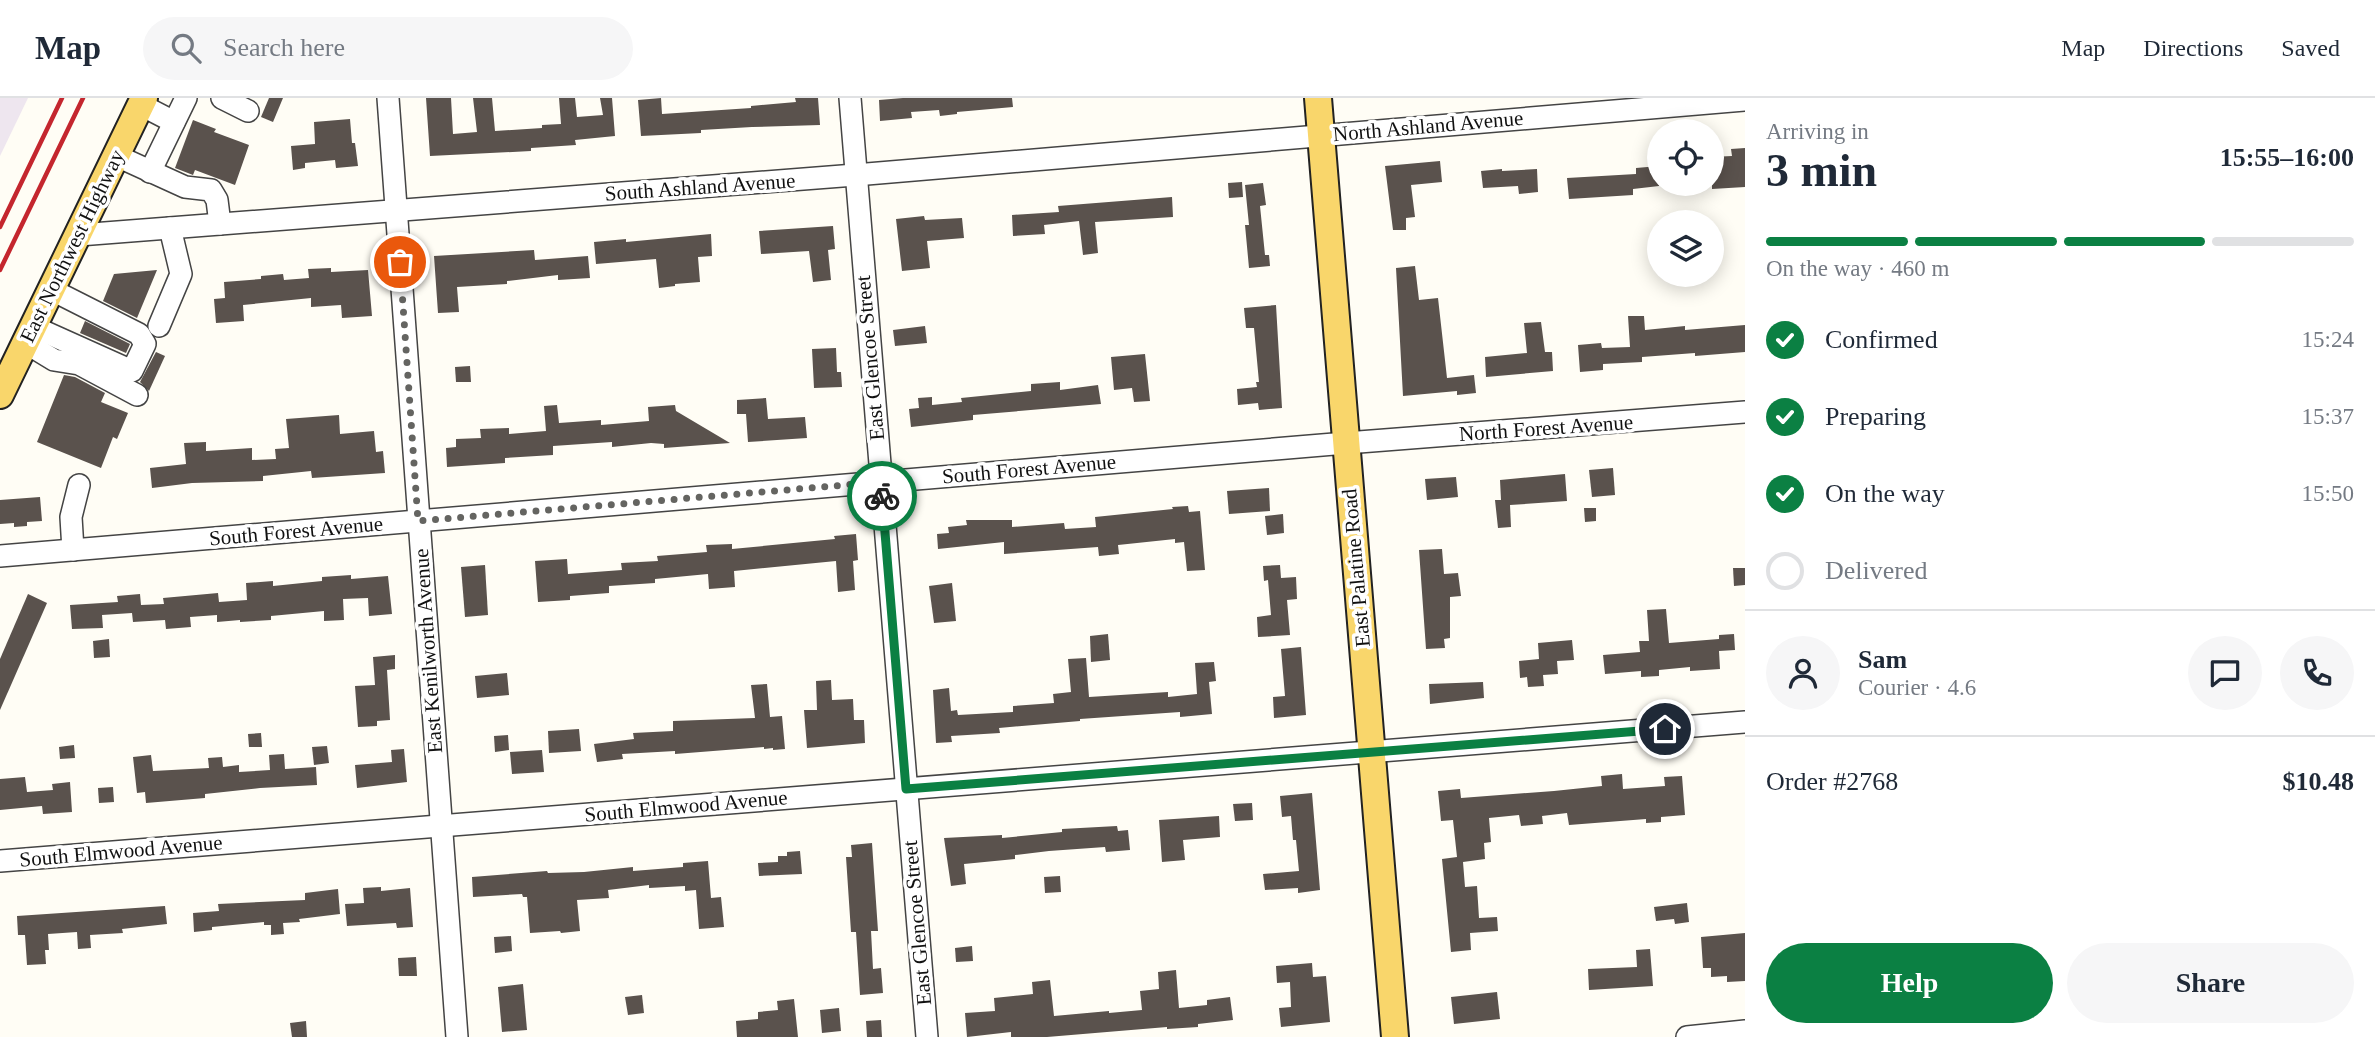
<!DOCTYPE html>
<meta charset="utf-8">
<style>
:root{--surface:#fff;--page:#f6f6f7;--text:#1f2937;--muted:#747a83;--line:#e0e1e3;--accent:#0b8043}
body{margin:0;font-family:Georgia,serif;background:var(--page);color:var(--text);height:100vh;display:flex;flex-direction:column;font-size:26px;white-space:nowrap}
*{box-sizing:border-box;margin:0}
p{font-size:23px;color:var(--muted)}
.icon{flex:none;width:38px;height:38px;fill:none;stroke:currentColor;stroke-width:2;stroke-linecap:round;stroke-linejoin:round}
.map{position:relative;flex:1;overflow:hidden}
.drawer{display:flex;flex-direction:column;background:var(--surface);width:630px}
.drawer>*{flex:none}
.tools{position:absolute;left:1647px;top:21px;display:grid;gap:14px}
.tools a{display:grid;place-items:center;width:77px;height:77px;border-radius:50%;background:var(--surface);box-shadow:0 4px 18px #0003;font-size:35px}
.pin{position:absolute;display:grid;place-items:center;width:60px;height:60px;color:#fff;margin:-30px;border:4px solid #fff;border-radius:50%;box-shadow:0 2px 7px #0007}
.courier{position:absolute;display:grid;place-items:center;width:70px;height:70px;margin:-35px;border:5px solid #0b8043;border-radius:50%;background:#fff;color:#222;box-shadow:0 2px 9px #0007}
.headline em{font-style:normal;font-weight:700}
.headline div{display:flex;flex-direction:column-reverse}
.headline{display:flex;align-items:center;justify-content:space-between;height:119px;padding:0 21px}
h1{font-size:46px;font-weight:700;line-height:52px}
.bar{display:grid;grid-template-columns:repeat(4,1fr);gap:10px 7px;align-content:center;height:84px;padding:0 21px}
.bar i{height:9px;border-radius:5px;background:var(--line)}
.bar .on{background:var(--accent)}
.bar p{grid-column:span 4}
.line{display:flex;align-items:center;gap:18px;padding:0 21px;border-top:2px solid var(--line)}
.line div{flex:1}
.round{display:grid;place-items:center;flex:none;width:74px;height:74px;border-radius:37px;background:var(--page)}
ol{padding:0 21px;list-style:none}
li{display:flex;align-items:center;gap:21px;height:77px}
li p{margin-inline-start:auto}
li .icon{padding:7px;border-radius:50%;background:var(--accent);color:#fff;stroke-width:4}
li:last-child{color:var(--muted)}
li i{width:38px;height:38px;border:4px solid var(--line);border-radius:50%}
.button{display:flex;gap:14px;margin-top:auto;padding:14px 21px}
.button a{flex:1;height:80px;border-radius:42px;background:var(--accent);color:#fff;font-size:28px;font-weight:700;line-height:80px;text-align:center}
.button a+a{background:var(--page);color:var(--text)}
header{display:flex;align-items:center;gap:42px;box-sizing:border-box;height:98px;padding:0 35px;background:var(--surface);border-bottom:2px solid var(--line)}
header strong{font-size:33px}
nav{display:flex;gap:38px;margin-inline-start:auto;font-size:24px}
.search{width:490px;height:63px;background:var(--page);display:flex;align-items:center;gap:18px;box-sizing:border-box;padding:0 24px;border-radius:38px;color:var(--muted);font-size:26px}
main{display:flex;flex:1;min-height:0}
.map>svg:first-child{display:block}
.industrial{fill:#eee6ef}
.building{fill:#5a524d}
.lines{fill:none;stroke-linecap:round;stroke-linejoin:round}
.minor-casing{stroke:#444;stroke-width:24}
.major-casing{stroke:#222;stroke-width:30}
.minor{stroke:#fff;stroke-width:21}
.major{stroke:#f9d66b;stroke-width:26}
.rail{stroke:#c4262e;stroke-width:4.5}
.done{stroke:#646461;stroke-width:7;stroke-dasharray:0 12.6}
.route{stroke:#0b8043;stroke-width:9}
.labels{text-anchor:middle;stroke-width:7;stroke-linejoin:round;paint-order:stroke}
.street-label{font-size:21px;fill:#111;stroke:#fff}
</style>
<header>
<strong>Map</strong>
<div class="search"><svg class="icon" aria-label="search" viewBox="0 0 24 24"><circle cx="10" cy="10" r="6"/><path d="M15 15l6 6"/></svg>Search here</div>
<nav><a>Map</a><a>Directions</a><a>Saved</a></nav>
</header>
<main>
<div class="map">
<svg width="1745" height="939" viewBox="0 0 1745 939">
<rect width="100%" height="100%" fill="#fffdf5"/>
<polygon class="industrial" points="0,0 28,0 0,58"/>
<g class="building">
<polygon points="269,0 283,0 273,24 261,19"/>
<polygon points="426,0 451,0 453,36 477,34 473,0 492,0 495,33 542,30 542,27 561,26 559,0 575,0 577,19 603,17 600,0 612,0 615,38 575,42 576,47 531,50 531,53 430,58"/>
<polygon points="661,0 662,16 751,10 751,8 796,4 795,0 818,0 820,27 752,29 701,32 701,35 641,38 638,2"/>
<polygon points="903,0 1012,0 1013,9 957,14 957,16 940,18 939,12 911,14 912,20 880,23 879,2"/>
<polygon points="350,21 352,45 355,45 358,68 336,70 335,62 305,65 305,70 293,72 291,48 315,46 314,24"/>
<polygon points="193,22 216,31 214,34 249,47 235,87 195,72 193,77 175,70"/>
<polygon points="1745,50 1745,89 1712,91 1712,59 1732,58 1731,51"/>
<polygon points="1440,63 1442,84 1411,87 1415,119 1406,120 1406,132 1393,132 1385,68"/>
<polygon points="1659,68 1659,88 1633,91 1633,97 1569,101 1567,80 1636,76 1636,70"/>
<polygon points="1502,71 1502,73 1537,71 1538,94 1519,96 1518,88 1483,90 1481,73"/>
<polygon points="1242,84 1243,99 1229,100 1228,85"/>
<polygon points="1263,85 1266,107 1260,108 1265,157 1269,157 1270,168 1249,170 1245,127 1249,127 1245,87"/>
<polygon points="1172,99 1173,119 1095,124 1098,155 1083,157 1079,123 1044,127 1045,136 1013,138 1012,117 1059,114 1058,108"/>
<polygon points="924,118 925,122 962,120 964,140 927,143 930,170 902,173 896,121"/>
<polygon points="833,128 835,151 828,152 831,182 813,184 809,153 761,156 759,133"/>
<polygon points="711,136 712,158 698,159 700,184 675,186 675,188 659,190 656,161 596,166 594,144 626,141 626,144"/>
<polygon points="534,152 535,162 588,158 590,180 558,182 558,177 507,183 507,186 457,189 459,214 438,215 434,158"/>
<polygon points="1415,168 1419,202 1438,200 1447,280 1474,277 1476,295 1457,297 1457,293 1403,298 1396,170"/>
<polygon points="331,170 331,174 368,172 372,218 342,220 341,207 311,209 311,200 243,207 244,223 216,225 214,201 225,200 224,184 261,181 261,178 283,176 284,182 309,180 308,171"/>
<polygon points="157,172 137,220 103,203 114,176"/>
<polygon points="1276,207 1282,310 1259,312 1258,305 1238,307 1237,291 1257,289 1256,284 1259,284 1254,230 1246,230 1244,210"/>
<polygon points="1628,218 1644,218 1645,232 1685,228 1685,232 1745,227 1745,254 1695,258 1695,255 1642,259 1642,264 1603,266 1603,272 1580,274 1578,247 1601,245 1602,250 1630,249"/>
<polygon points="85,223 130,246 126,255 80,235"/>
<polygon points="1541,224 1545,254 1552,254 1553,273 1486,279 1485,259 1527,255 1524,225"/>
<polygon points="925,228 927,245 895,248 893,232"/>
<polygon points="836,250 837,274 841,274 842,289 814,290 812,251"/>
<polygon points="156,254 165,258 149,293 140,284"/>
<polygon points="1145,256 1150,303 1134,304 1132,290 1114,292 1111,259"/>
<polygon points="470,268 471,284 456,284 455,269"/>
<polygon points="64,277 75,279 105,295 101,304 128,315 117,341 113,339 101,370 37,344"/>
<polygon points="1060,284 1060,292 1098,287 1101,306 973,317 973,322 911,329 909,311 919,310 918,300 932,299 932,307 962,304 961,300 1031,293 1031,286"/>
<polygon points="766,300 768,321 805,319 807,340 748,344 746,316 737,316 737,302"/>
<polygon points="557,307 559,325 601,322 601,327 649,323 648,309 675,307 676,313 730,345 664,350 664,346 651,345 612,349 612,344 553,348 553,357 505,360 505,365 447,369 446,350 456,349 456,341 481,340 480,331 509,330 509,336 546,333 544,308"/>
<polygon points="339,317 340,336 374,333 376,354 383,353 385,375 312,380 311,373 263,378 263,383 192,385 152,390 150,370 186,366 184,345 206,344 206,353 252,350 252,362 276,361 275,351 289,350 286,321"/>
<polygon points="1613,370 1615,397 1592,399 1589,372"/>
<polygon points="1565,376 1567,403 1510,407 1511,429 1498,430 1495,402 1501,402 1500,382"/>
<polygon points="1456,379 1458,399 1427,402 1425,381"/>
<polygon points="1269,390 1270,413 1229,416 1227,393"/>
<polygon points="40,399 42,423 27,424 27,428 14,429 14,425 0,426 0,402"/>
<polygon points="1188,408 1189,414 1200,413 1205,472 1187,473 1184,444 1175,445 1175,441 1118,447 1119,456 1099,458 1098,449 1004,456 1004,444 938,451 937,436 949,435 948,429 967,427 966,422 1012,422 1012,429 1064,425 1065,431 1096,429 1095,419 1173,411 1172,409"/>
<polygon points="1584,410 1596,410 1596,423 1585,424"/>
<polygon points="1283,416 1284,435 1267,437 1265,418"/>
<polygon points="856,436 858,462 853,463 855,492 838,494 836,463 734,473 735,489 709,491 708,476 655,481 655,485 609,488 609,495 570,498 570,502 538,504 535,463 567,461 568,476 622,472 621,465 658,463 657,458 707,454 706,447 732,446 732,451 835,441 834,438"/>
<polygon points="1442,451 1444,476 1458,475 1461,498 1450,499 1450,540 1444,541 1445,550 1426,551 1419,452"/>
<polygon points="485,467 488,517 465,519 461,469"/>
<polygon points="1280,467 1281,480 1296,479 1297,501 1287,502 1290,537 1258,539 1257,519 1271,517 1268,482 1264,483 1263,468"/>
<polygon points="1733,470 1745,470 1745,487 1734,488"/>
<polygon points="351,477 351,481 388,478 392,516 369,518 368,500 343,501 344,522 324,523 324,513 271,518 271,522 240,524 240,522 217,524 217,517 190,519 191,529 166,531 165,522 133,524 132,515 102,517 103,530 72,531 70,507 118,504 117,498 140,496 141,507 164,506 163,500 218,495 219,504 247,502 246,485 273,483 273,488 322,483 322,479"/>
<polygon points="952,485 956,523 934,525 929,488"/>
<polygon points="28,496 47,505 0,612 0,561"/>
<polygon points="1666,511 1669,545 1719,541 1719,537 1734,536 1735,552 1719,553 1720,571 1690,573 1690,569 1659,572 1659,578 1641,579 1641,573 1605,576 1603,557 1640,554 1639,543 1649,543 1647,512"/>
<polygon points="1108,536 1110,562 1091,564 1090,538"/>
<polygon points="109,541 110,559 94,560 93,543"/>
<polygon points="1572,542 1574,562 1557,563 1558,576 1543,577 1544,588 1528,589 1527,579 1520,580 1519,563 1539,561 1538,545"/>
<polygon points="1301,549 1306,617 1274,620 1273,599 1285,598 1281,551"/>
<polygon points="395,557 395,571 387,572 390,622 377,623 377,628 358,629 355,588 375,587 373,559"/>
<polygon points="1086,560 1089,599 1168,594 1168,599 1197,596 1195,565 1214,564 1216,583 1209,584 1212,616 1180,619 1180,614 1080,621 1080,623 999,630 1000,635 951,638 952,644 936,645 933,592 949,590 951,613 957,612 958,617 1013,614 1013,608 1054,605 1053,596 1071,594 1068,561"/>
<polygon points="507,575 509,597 477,600 475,578"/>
<polygon points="831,582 832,602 853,601 854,622 864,622 865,645 807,650 804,612 817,612 816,583"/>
<polygon points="1483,584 1484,600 1430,606 1429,586"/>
<polygon points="767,586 770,619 782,618 785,651 773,652 773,650 764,651 764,649 675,656 675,653 622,656 623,661 597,664 594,646 634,641 633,635 673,633 673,623 755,620 751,587"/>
<polygon points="579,631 581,653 549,655 548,633"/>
<polygon points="261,635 262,649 249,649 248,636"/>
<polygon points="508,637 509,652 495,654 494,638"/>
<polygon points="74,647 75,660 60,661 59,649"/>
<polygon points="327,648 329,665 314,667 312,649"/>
<polygon points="404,651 407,684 357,690 355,667 392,664 391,652"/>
<polygon points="542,652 544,674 512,676 510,654"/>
<polygon points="284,656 285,671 316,669 317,687 260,690 205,696 205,700 146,705 145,694 137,695 133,659 151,657 153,673 209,670 208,660 222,659 223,669 239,667 239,674 270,672 269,657"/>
<polygon points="1622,676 1623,691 1665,688 1664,679 1682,678 1685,717 1661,719 1661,724 1646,725 1646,721 1569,727 1567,715 1542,718 1543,726 1521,728 1519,717 1489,720 1491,744 1484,745 1485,761 1463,764 1465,789 1477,788 1479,820 1497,819 1498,833 1470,835 1471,852 1451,854 1442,761 1457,759 1453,722 1441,723 1438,693 1460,691 1461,700 1554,693 1602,688 1601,678"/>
<polygon points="25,679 27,694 53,692 52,686 70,684 72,714 43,716 42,708 0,712 0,681"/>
<polygon points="113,689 114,704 99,705 98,690"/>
<polygon points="1312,695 1320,792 1298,795 1298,790 1265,792 1263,776 1299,773 1296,742 1293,742 1291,718 1282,719 1280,698"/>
<polygon points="1252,705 1253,722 1235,723 1233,706"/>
<polygon points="1219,718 1220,739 1183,742 1185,762 1162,764 1159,722"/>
<polygon points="1117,728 1118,733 1128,732 1130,752 1106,754 1105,749 1049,753 1015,757 1015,761 964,766 966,786 951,788 944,740 1002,737 1002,740 1062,734 1062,731"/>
<polygon points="872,745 878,833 871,833 873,871 881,870 883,895 860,897 856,834 851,834 846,759 852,759 851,747"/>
<polygon points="800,753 802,776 759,778 758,765 778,764 778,758 787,758 787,754"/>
<polygon points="708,763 711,800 721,799 724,829 699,831 696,792 685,793 685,788 649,790 649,787 608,792 609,800 577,802 580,833 561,835 560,833 530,835 527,799 523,799 522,796 473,799 472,779 547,773 548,775 584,774 633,769 633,773 683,769 683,765"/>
<polygon points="1060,778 1061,794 1045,795 1044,779"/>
<polygon points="381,789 381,793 410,790 413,829 397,830 396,825 347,828 345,806 364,805 363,790"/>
<polygon points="338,791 340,816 299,821 300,824 283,825 284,836 271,837 271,827 264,827 264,824 212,829 212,832 194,834 193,815 219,813 218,806 305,802 305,795"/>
<polygon points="1687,805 1689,824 1675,826 1674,821 1656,823 1654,809"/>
<polygon points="165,808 167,826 122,831 123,835 90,837 91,850 78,851 77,834 48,836 49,852 45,852 46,866 27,867 25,837 18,837 17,818"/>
<polygon points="1745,835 1745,883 1727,884 1727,878 1711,879 1711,870 1703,870 1701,839"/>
<polygon points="511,838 512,853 495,855 494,839"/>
<polygon points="972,848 973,863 956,864 955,850"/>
<polygon points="1650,851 1653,888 1589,892 1588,871 1637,869 1636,852"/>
<polygon points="416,859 417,878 399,878 398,860"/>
<polygon points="1312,865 1313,879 1326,878 1330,924 1281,929 1279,910 1291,909 1290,884 1277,885 1276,868"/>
<polygon points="1176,872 1179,910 1207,907 1207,902 1230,899 1233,922 1198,926 1198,929 1167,931 1167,929 1047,939 1011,939 1011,934 967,939 965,915 995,913 994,900 1033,896 1032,884 1050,882 1054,918 1109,913 1109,915 1142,912 1140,893 1159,891 1158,874"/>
<polygon points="523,886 527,932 502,934 498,889"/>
<polygon points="1497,894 1500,921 1454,926 1451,899"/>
<polygon points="642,897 644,915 628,917 625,899"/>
<polygon points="794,901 798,939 737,939 736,923 758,921 758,914 778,912 777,903"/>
<polygon points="839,910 841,933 822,935 820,912"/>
<polygon points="881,922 882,939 867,939 866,923"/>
<polygon points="306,923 307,939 292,939 290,925"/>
</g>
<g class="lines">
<defs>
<g id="minor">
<polyline points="222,0 248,13"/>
<polyline points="388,0 457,939"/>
<polyline points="850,0 927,939"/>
<polyline points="141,7 174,24"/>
<polyline points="117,58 185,89 211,92 217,102 220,126"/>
<polyline points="150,74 186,0"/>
<polyline points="79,137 855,77 1745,2"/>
<polyline points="159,228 181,176 170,130"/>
<polyline points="34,229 132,273 145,246 139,236 52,192"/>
<polyline points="26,245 54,262 79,266 137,297"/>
<polyline points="73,452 71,419 79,387"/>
<polyline points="0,458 1346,345 1745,314"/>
<polyline points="0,763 1745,624"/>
<polyline points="1687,939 1745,933"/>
</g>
<g id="major">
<polyline points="1318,0 1395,939"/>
<polyline points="0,297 144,0"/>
</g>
</defs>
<use href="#minor" class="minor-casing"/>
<use href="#major" class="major-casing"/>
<use href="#minor" class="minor"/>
<use href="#major" class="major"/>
<g class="rail">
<polyline points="0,129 62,0"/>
<polyline points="0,172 83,0"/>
</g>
</g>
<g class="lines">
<polyline class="done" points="400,164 418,423 881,384 882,398"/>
<polyline class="route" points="882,398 906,691 1665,631"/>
</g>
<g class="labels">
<g class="street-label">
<text transform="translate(1428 28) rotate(-5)" y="7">North Ashland Avenue</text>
<text transform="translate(700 89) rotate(-4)" y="7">South Ashland Avenue</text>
<text transform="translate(72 148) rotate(-64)" y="7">East Northwest Highway</text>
<text transform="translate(870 260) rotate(-95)" y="7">East Glencoe Street</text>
<text transform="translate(1546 330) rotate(-4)" y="7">North Forest Avenue</text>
<text transform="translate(1029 371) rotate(-5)" y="7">South Forest Avenue</text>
<text transform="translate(296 433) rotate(-5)" y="7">South Forest Avenue</text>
<text transform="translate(1356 470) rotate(-95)" y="7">East Palatine Road</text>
<text transform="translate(428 553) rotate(-94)" y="7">East Kenilworth Avenue</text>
<text transform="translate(686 708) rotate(-5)" y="7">South Elmwood Avenue</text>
<text transform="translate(121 753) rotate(-5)" y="7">South Elmwood Avenue</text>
<text transform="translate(917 825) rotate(-95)" y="7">East Glencoe Street</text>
</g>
</g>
</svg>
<div class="tools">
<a><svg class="icon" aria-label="locate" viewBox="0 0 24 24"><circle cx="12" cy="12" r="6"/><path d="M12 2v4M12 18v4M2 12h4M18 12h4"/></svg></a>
<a><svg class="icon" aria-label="layers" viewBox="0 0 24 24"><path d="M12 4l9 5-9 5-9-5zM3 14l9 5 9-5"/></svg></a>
</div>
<div class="pin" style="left:400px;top:164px;background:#ea580c"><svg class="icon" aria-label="bag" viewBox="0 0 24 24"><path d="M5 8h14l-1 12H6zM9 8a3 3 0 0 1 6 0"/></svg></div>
<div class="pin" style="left:1665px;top:631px;background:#1f2937"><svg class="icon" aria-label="home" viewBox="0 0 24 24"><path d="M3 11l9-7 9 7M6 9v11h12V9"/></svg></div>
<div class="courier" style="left:882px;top:398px"><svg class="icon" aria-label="bike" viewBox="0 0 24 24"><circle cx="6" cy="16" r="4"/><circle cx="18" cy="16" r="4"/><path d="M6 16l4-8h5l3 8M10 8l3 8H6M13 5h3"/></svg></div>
</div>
<section class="drawer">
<div class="headline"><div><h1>3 min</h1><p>Arriving in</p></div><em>15:55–16:00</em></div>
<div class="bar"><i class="on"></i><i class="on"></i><i class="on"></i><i></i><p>On the way · 460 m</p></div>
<ol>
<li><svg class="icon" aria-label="check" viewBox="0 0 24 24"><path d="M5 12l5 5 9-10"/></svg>Confirmed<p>15:24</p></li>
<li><svg class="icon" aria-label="check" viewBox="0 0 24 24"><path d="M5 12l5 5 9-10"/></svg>Preparing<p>15:37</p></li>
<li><svg class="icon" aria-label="check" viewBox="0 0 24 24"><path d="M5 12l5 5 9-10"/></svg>On the way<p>15:50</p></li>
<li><i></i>Delivered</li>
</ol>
<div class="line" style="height:126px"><a class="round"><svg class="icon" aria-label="person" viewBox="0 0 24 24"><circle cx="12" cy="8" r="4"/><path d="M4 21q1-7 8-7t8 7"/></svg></a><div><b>Sam</b><p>Courier · 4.6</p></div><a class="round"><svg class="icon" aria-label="chat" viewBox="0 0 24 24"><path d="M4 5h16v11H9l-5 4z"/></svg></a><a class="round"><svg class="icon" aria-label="phone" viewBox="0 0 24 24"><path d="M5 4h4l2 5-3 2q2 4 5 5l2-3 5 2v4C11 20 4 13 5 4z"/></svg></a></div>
<div class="line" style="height:91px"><div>Order #2768</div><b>$10.48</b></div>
<div class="button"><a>Help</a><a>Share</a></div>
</section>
</main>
